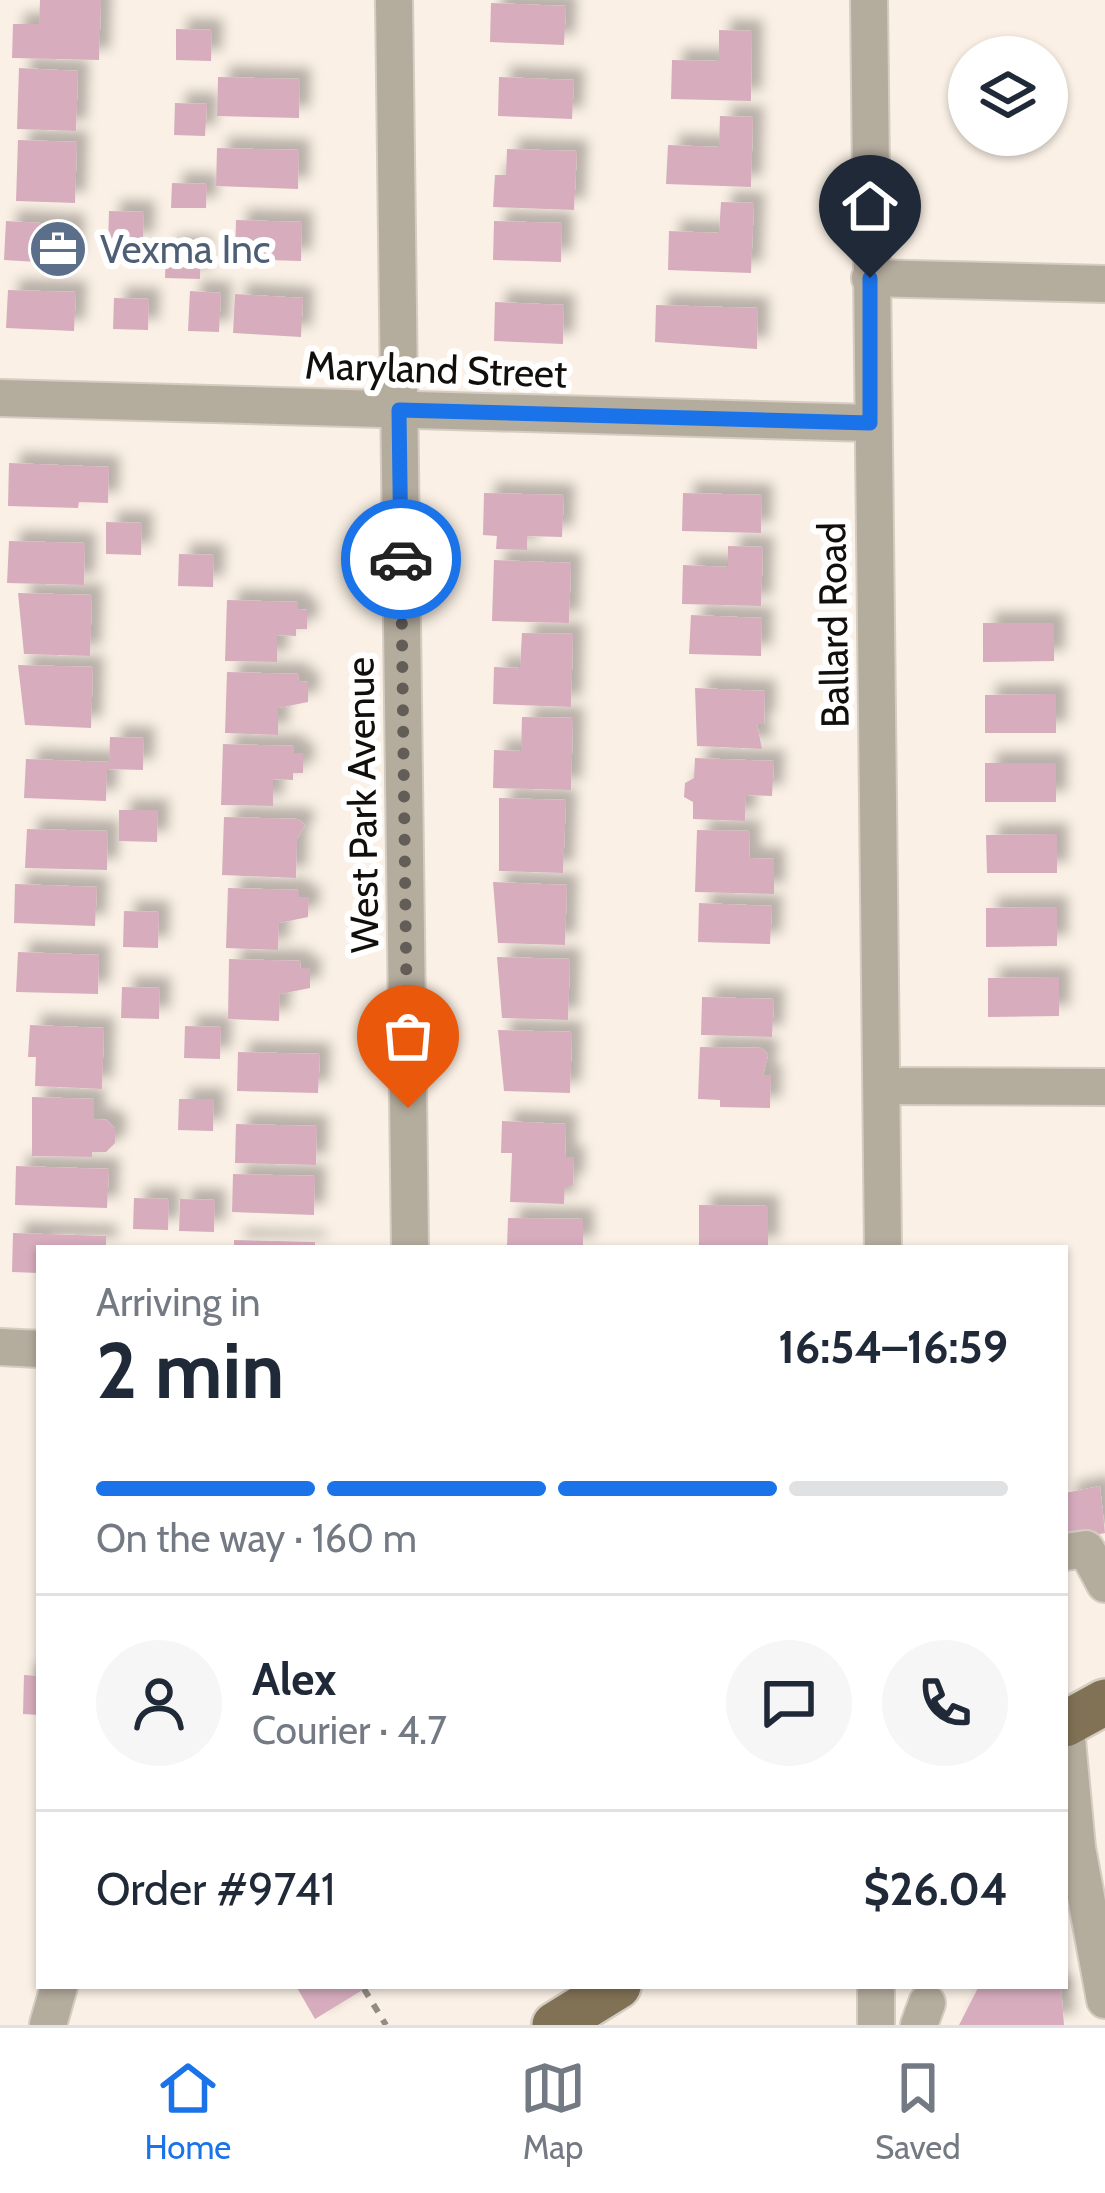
<!DOCTYPE html>
<meta charset="utf-8">
<style>
:root{--surface:#fff;--page:#f6f6f7;--text:#1f2937;--muted:#747a83;--line:#e0e1e3;--accent:#1a73e8}
body{margin:0;font-family:Cabin,sans-serif;background:var(--page);color:var(--text);height:100vh;display:flex;flex-direction:column;font-size:45px;white-space:nowrap}
*{box-sizing:border-box;margin:0}
p{font-size:39px;color:var(--muted)}
.icon{flex:none;width:66px;height:66px;fill:none;stroke:currentColor;stroke-width:2;stroke-linecap:round;stroke-linejoin:round}
.map{position:relative;flex:1;overflow:hidden}
.drawer{position:absolute;left:36px;top:1245px;width:1032px;height:744px;display:flex;flex-direction:column;background:var(--surface);border-radius:0px;box-shadow:0 3px 9px #0004}
.drawer>*{flex:none}
.buttons{position:absolute;left:948px;top:36px;display:grid;gap:24px}
.buttons a{display:grid;place-items:center;width:120px;height:120px;border-radius:50%;background:var(--surface);box-shadow:0 3px 9px #0004;font-size:60px}
.pin{position:absolute;display:grid;place-items:center;width:102px;height:102px;color:#fff;margin:-123px -51px;border-radius:50% 50% 50% 0;rotate:-45deg;box-shadow:0 0 12px #0007}
.pin .icon{rotate:45deg}
.courier{position:absolute;display:grid;place-items:center;width:120px;height:120px;margin:-60px;border:9px solid #1a73e8;border-radius:50%;background:#fff;color:#222;box-shadow:0 3px 15px #0007}
.overview em{font-style:normal;font-weight:800}
.overview div{display:flex;flex-direction:column-reverse}
.overview{display:flex;align-items:center;justify-content:space-between;height:204px;padding:0 60px}
h1{font-size:78px;font-weight:800;line-height:90px}
.bar{display:grid;grid-template-columns:repeat(4,1fr);gap:18px 12px;align-content:center;height:144px;padding:0 60px}
.bar i{height:15px;border-radius:9px;background:var(--line)}
.bar .active{background:var(--accent)}
.bar p{grid-column:span 4}
.line{display:flex;align-items:center;gap:30px;padding:0 60px;border-top:3px solid var(--line)}
.line div{flex:1}
.round{display:grid;place-items:center;flex:none;width:126px;height:126px;border-radius:63px;background:var(--page)}
.tabs{display:flex;justify-content:space-around;align-items:center;height:168px;border-top:3px solid var(--line);background:var(--surface);font-size:33px;color:var(--muted)}
.tabs a{display:grid;justify-items:center;gap:6px}
.tabs .active{color:var(--accent)}
.map>svg:first-child{display:block}
.building{fill:#d7adbe;filter:url(#shadow)}
.lines{fill:none;stroke-linecap:round;stroke-linejoin:round}
.minor-casing{stroke:#d5ccc2;stroke-width:40}
.major-casing{stroke:#d5ccc2;stroke-width:50}
.path{stroke:#938c85;stroke-width:6;stroke-dasharray:9 9;stroke-linecap:butt}
.minor{stroke:#b4ac9d;stroke-width:36}
.major{stroke:#817256;stroke-width:45}
.done{stroke:#635d57;stroke-width:12;stroke-dasharray:0 21.6}
.route{stroke:#1a73e8;stroke-width:15}
.labels{text-anchor:middle;stroke-width:12;stroke-linejoin:round;paint-order:stroke}
.service-label{font-size:39px;fill:#4e5e75;stroke:#fff;text-anchor:start}
.street-label{font-size:39px;fill:#110e0b;stroke:#fff}
</style>
<div class="map">
<svg width="1105" height="2025" viewBox="0 0 1105 2025">
<defs>
<filter id="shadow"><feDropShadow dx="11" dy="-11" stdDeviation="6" flood-color="#0004"/></filter>
</defs>
<rect width="100%" height="100%" fill="#faf0e5"/>
<g class="building">
<polygon points="40,0 101,0 99,60 12,58 13,24 39,24"/>
<polygon points="491,3 566,6 564,45 490,42"/>
<polygon points="176,29 212,30 211,61 176,60"/>
<polygon points="719,30 752,31 751,101 671,99 672,60 719,61"/>
<polygon points="19,68 78,71 76,131 17,129"/>
<polygon points="218,77 300,79 299,118 217,116"/>
<polygon points="499,77 574,80 572,119 498,116"/>
<polygon points="175,103 207,104 205,136 174,135"/>
<polygon points="720,116 753,117 751,187 666,184 668,145 719,147"/>
<polygon points="18,140 77,142 75,203 16,201"/>
<polygon points="217,148 299,150 298,189 216,186"/>
<polygon points="507,149 577,151 574,210 493,207 495,175 506,175"/>
<polygon points="172,183 207,184 206,208 171,208"/>
<polygon points="721,202 754,203 751,273 668,270 669,231 719,233"/>
<polygon points="109,211 144,212 143,244 108,243"/>
<polygon points="236,220 302,222 301,261 235,259"/>
<polygon points="6,221 74,225 72,264 4,260"/>
<polygon points="494,221 562,223 561,262 493,260"/>
<polygon points="166,246 201,247 200,279 165,278"/>
<polygon points="8,290 76,292 74,331 6,328"/>
<polygon points="190,291 221,293 219,332 188,331"/>
<polygon points="235,294 303,298 301,337 233,333"/>
<polygon points="114,298 149,299 148,330 113,329"/>
<polygon points="495,302 564,305 563,344 494,341"/>
<polygon points="656,305 758,308 757,349 655,342"/>
<polygon points="9,463 109,467 108,503 79,502 78,508 8,506"/>
<polygon points="484,493 564,495 562,537 527,536 527,550 496,549 497,536 483,535"/>
<polygon points="683,493 762,495 761,533 682,531"/>
<polygon points="106,522 142,523 141,555 106,554"/>
<polygon points="9,541 85,543 84,585 7,583"/>
<polygon points="728,546 763,547 761,606 682,604 683,565 728,567"/>
<polygon points="179,554 214,555 213,587 178,586"/>
<polygon points="494,560 571,563 569,623 492,621"/>
<polygon points="18,593 92,595 90,656 24,654"/>
<polygon points="227,600 298,602 298,609 307,610 307,629 296,629 296,636 277,635 277,662 225,661"/>
<polygon points="691,615 762,618 761,656 689,654"/>
<polygon points="983,623 1054,623 1054,661 983,662"/>
<polygon points="522,633 573,634 571,707 493,704 494,667 520,668"/>
<polygon points="18,665 93,667 91,728 25,725"/>
<polygon points="227,672 299,674 298,681 308,682 308,702 278,708 278,735 225,733"/>
<polygon points="695,688 765,691 764,724 757,724 762,749 697,746"/>
<polygon points="1056,694 1056,733 985,733 985,695"/>
<polygon points="522,717 573,718 571,790 493,788 494,750 521,751"/>
<polygon points="110,737 144,738 143,770 107,769 106,801 24,798 26,759 109,762"/>
<polygon points="223,744 294,746 294,753 303,753 303,773 293,773 293,780 273,779 273,806 221,805"/>
<polygon points="695,758 774,761 772,796 746,795 745,821 693,819 693,802 684,797 685,783 694,778"/>
<rect x="985" y="763" width="71" height="39"/>
<polygon points="499,798 566,800 563,873 499,871"/>
<polygon points="119,810 158,810 157,842 119,841"/>
<polygon points="224,817 298,819 305,825 297,839 296,878 222,875"/>
<polygon points="27,829 108,831 107,870 25,868"/>
<polygon points="697,830 750,831 749,858 774,859 774,894 695,892"/>
<polygon points="1057,834 1057,873 987,873 986,835"/>
<polygon points="493,882 567,885 565,945 498,943"/>
<polygon points="15,884 97,887 95,926 14,923"/>
<polygon points="228,888 299,890 299,897 309,897 308,917 279,923 278,950 226,948"/>
<polygon points="699,903 772,906 770,944 698,942"/>
<polygon points="1057,907 1057,946 986,947 986,908"/>
<polygon points="124,911 159,912 158,948 123,947"/>
<polygon points="18,952 99,955 98,994 16,992"/>
<polygon points="497,957 570,959 568,1020 502,1018"/>
<polygon points="229,959 301,961 300,968 310,968 310,988 280,994 279,1021 228,1019"/>
<polygon points="1059,977 1059,1016 988,1017 988,978"/>
<polygon points="122,987 160,988 159,1019 121,1018"/>
<polygon points="702,997 774,999 772,1037 701,1035"/>
<polygon points="30,1025 104,1028 102,1089 35,1086 36,1057 28,1057"/>
<polygon points="185,1026 221,1027 220,1059 184,1058"/>
<polygon points="498,1030 572,1032 570,1093 504,1091"/>
<polygon points="700,1047 762,1048 768,1055 763,1075 771,1075 770,1108 720,1107 720,1100 698,1099"/>
<polygon points="238,1052 320,1054 318,1093 237,1091"/>
<polygon points="32,1097 94,1099 94,1119 107,1120 115,1128 115,1143 106,1152 92,1152 92,1157 32,1156"/>
<polygon points="179,1099 214,1099 213,1131 178,1130"/>
<polygon points="502,1121 566,1124 565,1157 574,1157 573,1185 565,1185 564,1204 510,1202 512,1153 501,1153"/>
<polygon points="236,1124 317,1126 316,1165 235,1163"/>
<polygon points="16,1166 109,1169 107,1208 15,1205"/>
<polygon points="233,1174 315,1176 314,1215 232,1212"/>
<polygon points="134,1198 169,1199 168,1230 133,1229"/>
<polygon points="180,1199 215,1200 214,1232 179,1231"/>
<polygon points="699,1205 768,1206 768,1248 699,1248"/>
<polygon points="508,1218 583,1219 583,1248 507,1248"/>
<polygon points="13,1233 106,1236 106,1248 39,1248 39,1273 12,1272"/>
<polygon points="234,1240 315,1242 315,1248 234,1248"/>
<polygon points="1100,1486 1105,1533 1065,1541 1065,1493"/>
<polygon points="24,1675 39,1676 39,1715 23,1714"/>
<polygon points="296,1986 369,1986 315,2019"/>
<polygon points="979,1986 1061,1986 1064,2025 959,2025"/>
</g>
<g class="lines">
<defs>
<g id="minor">
<polyline points="394,0 410,1248"/>
<polyline points="869,0 883,1248"/>
<polyline points="870,278 1105,284"/>
<polyline points="0,398 870,423"/>
<polyline points="884,1086 1105,1087"/>
<polyline points="0,1347 39,1349"/>
<polyline points="1065,1552 1086,1549 1105,1584"/>
<polyline points="1065,1719 1077,1848 1105,2000"/>
<polyline points="876,1986 876,2025"/>
<polyline points="48,2025 59,1986"/>
<polyline points="919,2025 927,2003"/>
</g>
<g id="major">
<polyline points="1065,1724 1105,1702"/>
<polyline points="555,2025 618,1986"/>
</g>
</defs>
<use href="#minor" class="minor-casing"/>
<use href="#major" class="major-casing"/>
<polyline class="path" points="364,1989 386,2025"/>
<use href="#minor" class="minor"/>
<use href="#major" class="major"/>
</g>
<g class="lines">
<polyline class="done" points="401,559 408,1108"/>
<polyline class="route" points="401,559 399,410 870,423 870,278"/>
</g>
<defs>
<symbol id="office-disc" viewBox="-11 -11 22 22"><circle r="9.5" fill="#5c6f8a" stroke="#fff"/><path d="M-6-3h4V-5.5h4V-3h4V5H-6ZM-1-4.5V-3h2v-1.5ZM-6 0V1H6V0Z" fill="#fff"/></symbol>
</defs>
<g fill-rule="evenodd">
<use href="#office-disc" x="25" y="216" width="66" height="66"/>
</g>
<g class="labels">
<g class="service-label">
<text x="100" y="263">Vexma Inc</text>
</g>
<g class="street-label">
<text transform="translate(436 369) rotate(2)" y="14">Maryland Street</text>
<text transform="translate(833 625) rotate(-91)" y="14">Ballard Road</text>
<text transform="translate(362 805) rotate(-91)" y="14">West Park Avenue</text>
</g>
</g>
</svg>
<div class="buttons">
<a><svg class="icon" aria-label="layers" viewBox="0 0 24 24"><path d="M12 4l9 5-9 5-9-5zM3 14l9 5 9-5"/></svg></a>
</div>
<div class="pin" style="left:408px;top:1108px;background:#ea580c"><svg class="icon" aria-label="bag" viewBox="0 0 24 24"><path d="M5 8h14l-1 12H6zM9 8a3 3 0 0 1 6 0"/></svg></div>
<div class="pin" style="left:870px;top:278px;background:#1f2937"><svg class="icon" aria-label="home" viewBox="0 0 24 24"><path d="M3 11l9-7 9 7M6 9v11h12V9"/></svg></div>
<div class="courier" style="left:401px;top:559px"><svg class="icon" aria-label="car" viewBox="0 0 24 24"><path d="M5 17H2v-5l4-1 3-4h7l3 4 3 1v5h-3M9 17h6M6 11h13"/><circle cx="7" cy="17" r="2"/><circle cx="17" cy="17" r="2"/></svg></div>
<section class="drawer">
<div class="overview"><div><h1>2 min</h1><p>Arriving in</p></div><em>16:54–16:59</em></div>
<div class="bar"><i class="active"></i><i class="active"></i><i class="active"></i><i></i><p>On the way · 160 m</p></div>
<div class="line" style="height:216px"><a class="round"><svg class="icon" aria-label="person" viewBox="0 0 24 24"><circle cx="12" cy="8" r="4"/><path d="M4 21q1-7 8-7t8 7"/></svg></a><div><b>Alex</b><p>Courier · 4.7</p></div><a class="round"><svg class="icon" aria-label="chat" viewBox="0 0 24 24"><path d="M4 5h16v11H9l-5 4z"/></svg></a><a class="round"><svg class="icon" aria-label="phone" viewBox="0 0 24 24"><path d="M5 4h4l2 5-3 2q2 4 5 5l2-3 5 2v4C11 20 4 13 5 4z"/></svg></a></div>
<div class="line" style="height:156px"><div>Order #9741</div><b>$26.04</b></div>
</section>
</div>
<nav class="tabs">
<a class="active"><svg class="icon" aria-label="home" viewBox="0 0 24 24"><path d="M3 11l9-7 9 7M6 9v11h12V9"/></svg>Home</a>
<a><svg class="icon" aria-label="map" viewBox="0 0 24 24"><path d="M3 6l6-2 6 2 6-2v14l-6 2-6-2-6 2zM9 4v14M15 6v14"/></svg>Map</a>
<a><svg class="icon" aria-label="saved" viewBox="0 0 24 24"><path d="M7 4h10v16l-5-4-5 4z"/></svg>Saved</a>
</nav>
